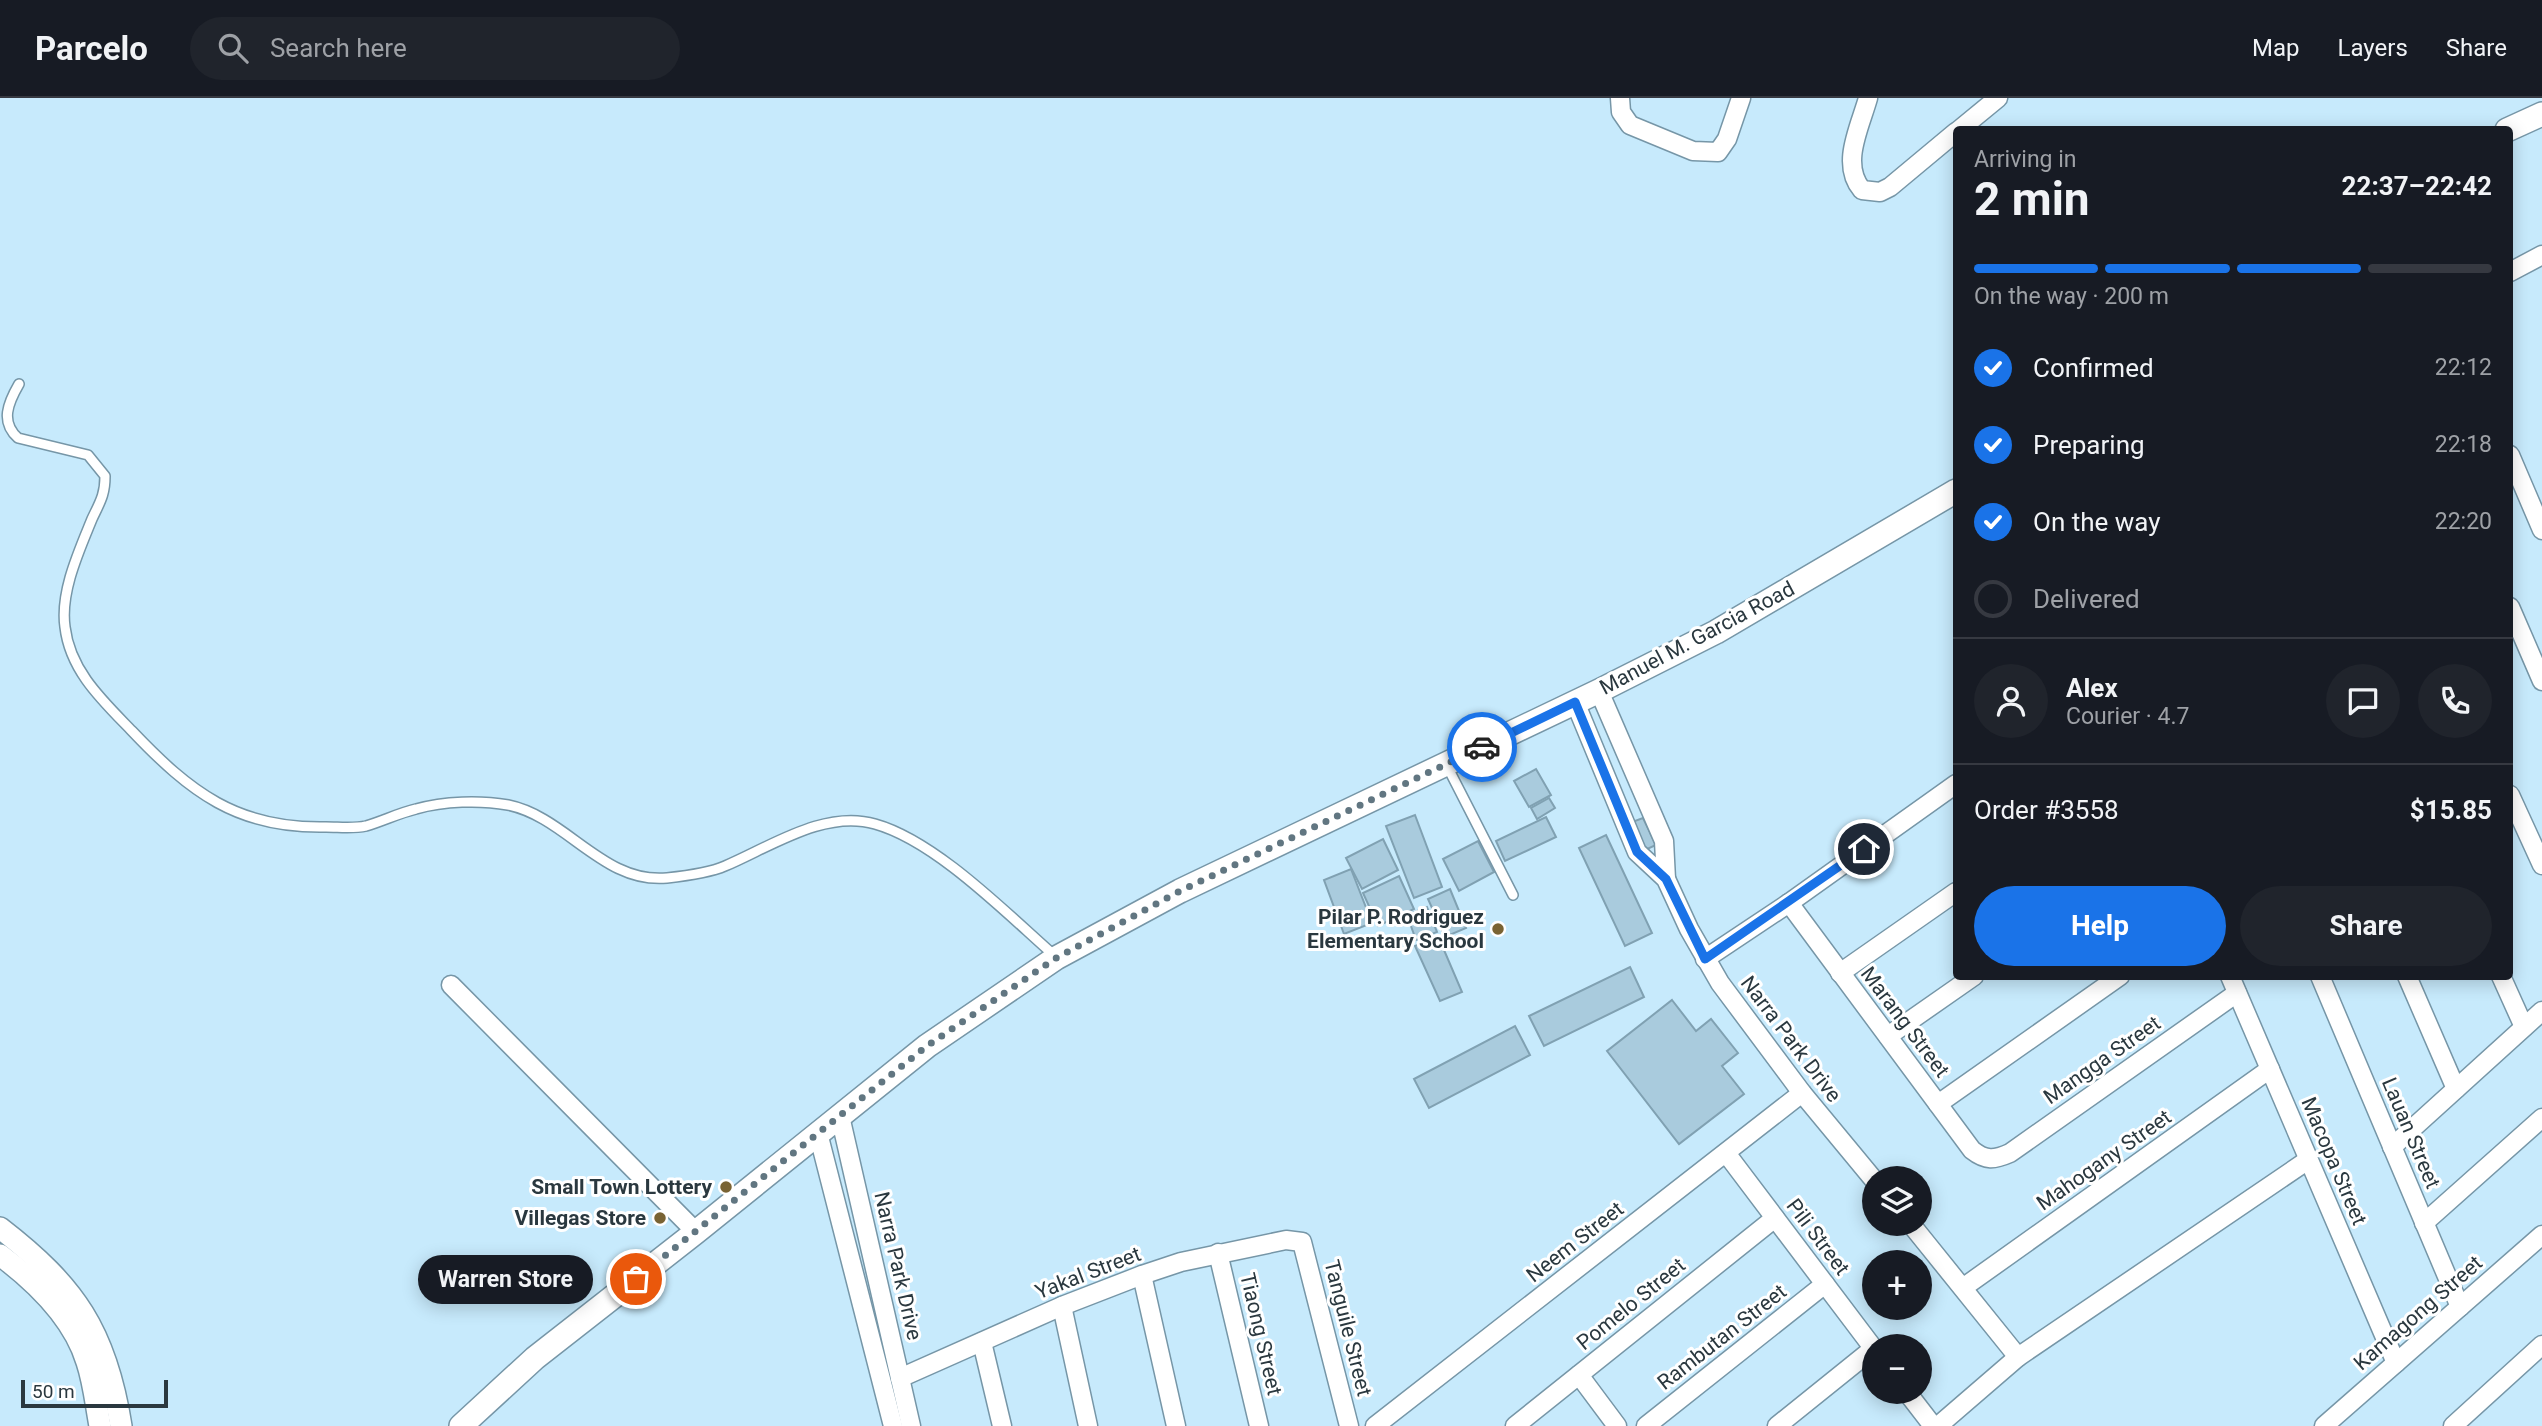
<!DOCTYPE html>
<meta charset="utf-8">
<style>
:root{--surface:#171b24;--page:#20242c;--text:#f1f3f6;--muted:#9ea1a6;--line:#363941;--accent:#1a73e8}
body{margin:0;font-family:Roboto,sans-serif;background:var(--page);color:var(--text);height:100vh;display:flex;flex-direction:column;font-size:26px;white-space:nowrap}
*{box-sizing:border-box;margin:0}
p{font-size:23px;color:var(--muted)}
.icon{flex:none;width:38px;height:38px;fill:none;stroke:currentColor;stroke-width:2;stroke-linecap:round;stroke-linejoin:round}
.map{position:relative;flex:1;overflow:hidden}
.sheet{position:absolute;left:1953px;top:28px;width:560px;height:854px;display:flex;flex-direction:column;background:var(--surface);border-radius:7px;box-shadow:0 4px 18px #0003}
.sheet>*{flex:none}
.buttons{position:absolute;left:1862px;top:1068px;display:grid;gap:14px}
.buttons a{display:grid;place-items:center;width:70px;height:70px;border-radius:50%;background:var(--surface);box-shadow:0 4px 18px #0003;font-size:35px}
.scale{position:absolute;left:21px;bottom:18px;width:147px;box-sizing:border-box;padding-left:7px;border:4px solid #2a383f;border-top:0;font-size:19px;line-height:24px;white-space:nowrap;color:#2a383f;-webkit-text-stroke:5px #fff;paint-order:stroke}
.pin{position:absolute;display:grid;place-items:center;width:60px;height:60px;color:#fff;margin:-30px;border:4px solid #fff;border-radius:50%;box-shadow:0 2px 7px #0007}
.courier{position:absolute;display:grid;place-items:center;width:70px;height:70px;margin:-35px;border:5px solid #1a73e8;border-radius:50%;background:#fff;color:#222;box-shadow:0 2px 9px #0007}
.bubble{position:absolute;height:49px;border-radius:24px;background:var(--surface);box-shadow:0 4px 18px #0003;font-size:23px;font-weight:700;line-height:49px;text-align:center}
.headline em{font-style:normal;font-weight:700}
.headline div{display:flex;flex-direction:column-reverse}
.headline{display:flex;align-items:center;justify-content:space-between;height:119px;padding:0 21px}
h1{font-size:46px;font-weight:700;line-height:52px}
.bar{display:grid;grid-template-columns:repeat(4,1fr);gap:10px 7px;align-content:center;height:84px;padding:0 21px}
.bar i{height:9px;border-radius:5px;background:var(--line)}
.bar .selected{background:var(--accent)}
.bar p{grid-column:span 4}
.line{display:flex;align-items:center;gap:18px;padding:0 21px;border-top:2px solid var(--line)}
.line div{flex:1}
.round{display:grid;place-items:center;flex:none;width:74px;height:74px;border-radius:37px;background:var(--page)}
ol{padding:0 21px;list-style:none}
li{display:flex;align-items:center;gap:21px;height:77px}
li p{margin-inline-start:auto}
li .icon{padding:7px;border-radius:50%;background:var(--accent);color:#fff;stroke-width:4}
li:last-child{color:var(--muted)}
li i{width:38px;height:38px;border:4px solid var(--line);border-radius:50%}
.primary-button{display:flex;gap:14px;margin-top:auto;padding:14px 21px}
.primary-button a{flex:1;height:80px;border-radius:42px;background:var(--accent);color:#fff;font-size:28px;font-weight:700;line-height:80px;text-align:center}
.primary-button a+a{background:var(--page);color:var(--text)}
header{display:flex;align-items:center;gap:42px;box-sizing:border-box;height:98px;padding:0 35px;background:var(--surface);border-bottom:2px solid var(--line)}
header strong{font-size:33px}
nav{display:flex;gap:38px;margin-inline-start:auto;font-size:24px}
.search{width:490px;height:63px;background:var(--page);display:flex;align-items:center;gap:18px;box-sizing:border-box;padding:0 24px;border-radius:38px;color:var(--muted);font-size:26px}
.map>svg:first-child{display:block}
.building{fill:#a9cbdd;stroke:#80a1b2;stroke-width:2}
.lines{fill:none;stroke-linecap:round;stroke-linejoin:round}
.service-casing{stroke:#7696a7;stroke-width:12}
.minor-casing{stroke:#7696a7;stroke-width:21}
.tertiary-casing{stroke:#7696a7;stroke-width:24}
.secondary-casing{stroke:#7696a7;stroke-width:26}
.service{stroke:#fff;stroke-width:9}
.minor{stroke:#fff;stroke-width:18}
.tertiary{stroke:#fff;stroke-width:21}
.secondary{stroke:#fff;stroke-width:23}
.done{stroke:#617681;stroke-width:7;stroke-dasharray:0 12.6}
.route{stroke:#1a73e8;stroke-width:9}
.poi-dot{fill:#796333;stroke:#fff;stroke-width:2.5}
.labels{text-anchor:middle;stroke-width:6;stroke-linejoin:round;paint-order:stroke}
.street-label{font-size:21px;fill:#2a383f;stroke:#fff}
.poi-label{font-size:21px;font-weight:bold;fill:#2a383f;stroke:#fff;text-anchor:end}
</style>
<header>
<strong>Parcelo</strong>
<div class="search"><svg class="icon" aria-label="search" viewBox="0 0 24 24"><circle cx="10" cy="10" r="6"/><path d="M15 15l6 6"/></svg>Search here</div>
<nav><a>Map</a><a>Layers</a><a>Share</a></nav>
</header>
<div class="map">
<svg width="2542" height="1328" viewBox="0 0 2542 1328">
<rect width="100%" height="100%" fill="#c7eafc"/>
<g class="building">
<polygon points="1536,671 1551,697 1529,709 1514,683"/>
<polygon points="1549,700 1555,710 1537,721 1531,710"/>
<polygon points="1415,717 1442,789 1414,800 1386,728"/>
<polygon points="1546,719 1556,739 1505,763 1496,743"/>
<polygon points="1643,720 1656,747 1645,752 1632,724"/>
<polygon points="1606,737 1652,835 1625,848 1579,750"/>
<polygon points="1383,741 1398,772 1362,791 1346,760"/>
<polygon points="1478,743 1494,774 1459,793 1443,761"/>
<polygon points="1351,771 1372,825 1344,836 1324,782"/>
<polygon points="1399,778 1414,811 1378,828 1363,795"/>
<polygon points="1450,791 1466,830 1445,839 1428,801"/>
<polygon points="1427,809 1437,834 1416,842 1407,817"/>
<polygon points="1438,838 1462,894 1440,903 1415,848"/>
<polygon points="1630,869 1644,899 1544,948 1529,918"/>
<polygon points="1672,902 1696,933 1711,921 1738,955 1722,968 1744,996 1679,1046 1607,953"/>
<polygon points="1515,928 1530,957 1429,1010 1414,981"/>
</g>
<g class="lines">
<defs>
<g id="service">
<path d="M19,286c-11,19 -19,38 -1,54l70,17 17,21c0,19 -5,26 -13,43 -13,32 -32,73 -27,108 5,44 38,74 67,104 58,61 105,98 194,96 13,0 27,2 40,-1 17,-5 33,-13 50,-17 28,-8 64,-9 92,-4 59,12 95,79 159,73 18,-2 42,-5 58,-12 45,-19 100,-57 150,-42 61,17 132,90 180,132"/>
<polyline points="1447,668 1513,797"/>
</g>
<g id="minor">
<polyline points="1620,0 1621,14 1630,27 1693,53 1718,54 1727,41 1741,0"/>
<path d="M1868,0c-8,29 -28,66 -6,92l18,2 10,-5 66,-55"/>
<polyline points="1959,32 1998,0"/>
<polyline points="2510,174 2542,157"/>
<polyline points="2510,357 2542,432"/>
<polyline points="2510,509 2542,583"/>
<polyline points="1599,593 1664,743 1666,781"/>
<polyline points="1575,604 1637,754 1666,781 1689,831 1720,885 1802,995 1874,1082"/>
<polyline points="2510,697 2542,767"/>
<path d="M1789,805l183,247c14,11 22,10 38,3l227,-160"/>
<polyline points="1705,861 1789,805 1956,686"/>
<polyline points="1840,875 1956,794"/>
<polyline points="2230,878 2396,1265"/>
<polyline points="2320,878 2460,1209"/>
<polyline points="2407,878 2456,991"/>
<polyline points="2501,878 2524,929"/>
<polyline points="451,887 696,1134"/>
<polyline points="1888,938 1974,878"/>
<polyline points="1938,1006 2120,878"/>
<polyline points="840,1018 911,1328"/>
<polyline points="818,1035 893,1328"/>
<polyline points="2392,1049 2542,913"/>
<polyline points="1726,1055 1874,1251"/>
<polyline points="1910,1125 2018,1259"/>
<polyline points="2424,1125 2542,1020"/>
<polyline points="1218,1155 1259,1328"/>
<polyline points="1142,1177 1176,1328"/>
<polyline points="1964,1189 2270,971"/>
<polyline points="1062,1208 1088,1328"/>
<polyline points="982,1244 1002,1328"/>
<polyline points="1579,1277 1617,1328"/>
<polyline points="900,1280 1062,1208 1142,1177 1181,1164 1286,1142 1302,1144 1349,1328"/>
<polyline points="1906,1293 1933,1328"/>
<polyline points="1375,1328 1802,995"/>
<polyline points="1515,1328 1775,1120"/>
<polyline points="1646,1328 1825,1186"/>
<polyline points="1777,1328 1874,1250"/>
<polyline points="1938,1328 2018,1259 2308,1062"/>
<polyline points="2324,1328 2542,1137"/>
<polyline points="2453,1328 2542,1247"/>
</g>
<g id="tertiary">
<path d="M0,1130c75,58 106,103 121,198"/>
<path d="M0,1157c36,27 74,64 87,107 7,21 9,43 13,64"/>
</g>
<g id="secondary">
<polyline points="2507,32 2542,16"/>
<polyline points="461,1328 535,1260 696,1134 927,948 1056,860 1180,793 1599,593 1716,534 1956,393"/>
</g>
</defs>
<use href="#service" class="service-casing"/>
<use href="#minor" class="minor-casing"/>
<use href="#tertiary" class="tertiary-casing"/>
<use href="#secondary" class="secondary-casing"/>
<use href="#service" class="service"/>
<use href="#minor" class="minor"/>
<use href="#tertiary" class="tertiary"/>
<use href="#secondary" class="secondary"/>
</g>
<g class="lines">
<polyline class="done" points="636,1181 927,948 1056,860 1180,793 1482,649"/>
<polyline class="route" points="1482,649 1575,604 1637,754 1666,781 1705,861 1864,751"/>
</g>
<g class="poi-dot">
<circle cx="1498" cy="831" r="7"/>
<circle cx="726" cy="1089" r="7"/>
<circle cx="660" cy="1120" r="7"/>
</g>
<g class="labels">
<g class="street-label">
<text transform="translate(1697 540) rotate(-28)" y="7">Manuel M. Garcia Road</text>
<text transform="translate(1905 924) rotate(53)" y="7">Marang Street</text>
<text transform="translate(1791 941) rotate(53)" y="7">Narra Park Drive</text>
<text transform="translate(2102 962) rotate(-35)" y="7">Mangga Street</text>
<text transform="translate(2411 1035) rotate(67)" y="7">Lauan Street</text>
<text transform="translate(2104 1062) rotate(-35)" y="7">Mahogany Street</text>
<text transform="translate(2334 1063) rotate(67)" y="7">Macopa Street</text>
<text transform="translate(1818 1139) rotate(53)" y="7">Pili Street</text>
<text transform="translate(1575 1144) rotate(-38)" y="7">Neem Street</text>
<text transform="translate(898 1168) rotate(77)" y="7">Narra Park Drive</text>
<text transform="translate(1088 1175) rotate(-21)" y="7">Yakal Street</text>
<text transform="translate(1631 1206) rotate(-39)" y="7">Pomelo Street</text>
<text transform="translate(2418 1215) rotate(-41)" y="7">Kamagong Street</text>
<text transform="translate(1348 1230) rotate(76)" y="7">Tanguile Street</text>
<text transform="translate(1261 1236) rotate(77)" y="7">Tiaong Street</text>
<text transform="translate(1722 1239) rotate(-38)" y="7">Rambutan Street</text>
</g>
<g class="poi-label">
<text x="1484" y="826">Pilar P. Rodriguez<tspan x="1484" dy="24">Elementary School</tspan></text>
<text x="712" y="1096">Small Town Lottery</text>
<text x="646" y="1127">Villegas Store</text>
</g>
</g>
</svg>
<div class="buttons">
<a><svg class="icon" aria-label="layers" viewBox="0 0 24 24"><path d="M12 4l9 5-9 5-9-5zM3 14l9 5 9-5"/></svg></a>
<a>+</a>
<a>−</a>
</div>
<div class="scale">50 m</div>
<div class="pin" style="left:636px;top:1181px;background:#ea580c"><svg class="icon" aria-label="bag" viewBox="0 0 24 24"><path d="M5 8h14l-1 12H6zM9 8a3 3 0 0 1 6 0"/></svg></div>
<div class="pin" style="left:1864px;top:751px;background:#1f2937"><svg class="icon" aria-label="home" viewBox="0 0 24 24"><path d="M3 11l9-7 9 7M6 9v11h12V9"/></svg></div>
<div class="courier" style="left:1482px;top:649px"><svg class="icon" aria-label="car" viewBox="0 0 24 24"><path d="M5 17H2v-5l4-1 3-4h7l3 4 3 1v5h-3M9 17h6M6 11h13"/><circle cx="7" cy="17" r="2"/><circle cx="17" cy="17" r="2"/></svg></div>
<div class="bubble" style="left:418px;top:1157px;width:175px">Warren Store</div>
<section class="sheet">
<div class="headline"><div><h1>2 min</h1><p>Arriving in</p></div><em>22:37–22:42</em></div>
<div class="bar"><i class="selected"></i><i class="selected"></i><i class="selected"></i><i></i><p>On the way · 200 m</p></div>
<ol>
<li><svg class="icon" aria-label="check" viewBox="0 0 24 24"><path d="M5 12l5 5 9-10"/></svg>Confirmed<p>22:12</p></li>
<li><svg class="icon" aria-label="check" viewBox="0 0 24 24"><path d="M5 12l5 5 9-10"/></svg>Preparing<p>22:18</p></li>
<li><svg class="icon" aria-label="check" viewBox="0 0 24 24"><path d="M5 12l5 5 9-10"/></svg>On the way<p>22:20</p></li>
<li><i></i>Delivered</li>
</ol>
<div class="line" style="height:126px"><a class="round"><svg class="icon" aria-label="person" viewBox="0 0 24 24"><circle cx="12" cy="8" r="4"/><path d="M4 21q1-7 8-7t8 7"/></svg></a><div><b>Alex</b><p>Courier · 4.7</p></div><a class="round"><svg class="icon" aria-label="chat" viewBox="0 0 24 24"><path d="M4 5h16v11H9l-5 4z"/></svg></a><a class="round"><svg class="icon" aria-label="phone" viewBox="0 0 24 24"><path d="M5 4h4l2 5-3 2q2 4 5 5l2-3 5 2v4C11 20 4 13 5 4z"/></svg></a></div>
<div class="line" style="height:91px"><div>Order #3558</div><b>$15.85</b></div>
<div class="primary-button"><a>Help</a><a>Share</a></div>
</section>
</div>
